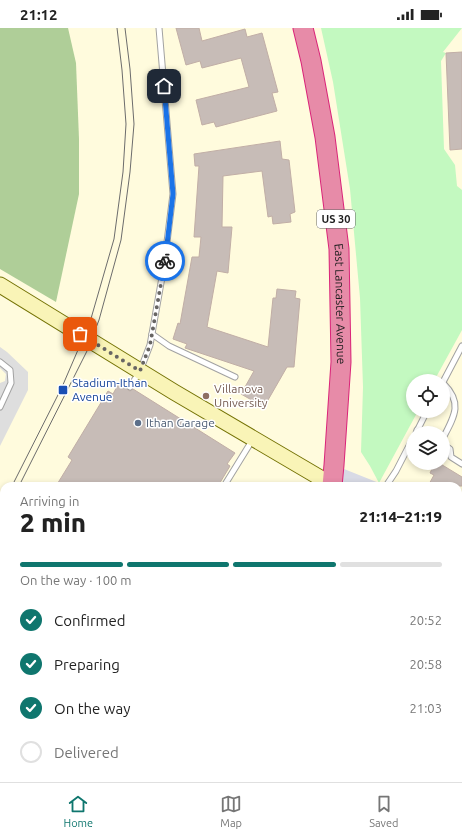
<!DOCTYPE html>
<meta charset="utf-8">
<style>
:root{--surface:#fff;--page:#f6f6f6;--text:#222;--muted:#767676;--line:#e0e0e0;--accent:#0f766e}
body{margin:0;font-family:Ubuntu,sans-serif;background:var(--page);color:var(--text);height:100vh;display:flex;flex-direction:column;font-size:15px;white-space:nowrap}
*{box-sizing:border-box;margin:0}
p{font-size:13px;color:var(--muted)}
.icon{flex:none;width:22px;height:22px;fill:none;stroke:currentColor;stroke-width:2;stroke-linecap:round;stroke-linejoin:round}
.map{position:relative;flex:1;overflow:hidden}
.side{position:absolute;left:0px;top:454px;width:462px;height:300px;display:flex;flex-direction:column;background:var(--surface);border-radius:12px 12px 0 0;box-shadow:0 2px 6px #0003}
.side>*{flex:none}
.buttons{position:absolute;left:406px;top:346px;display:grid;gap:8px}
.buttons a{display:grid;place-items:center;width:44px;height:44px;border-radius:50%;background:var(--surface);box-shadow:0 2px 6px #0003;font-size:20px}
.pin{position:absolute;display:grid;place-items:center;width:34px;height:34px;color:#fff;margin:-17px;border-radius:8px;box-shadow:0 2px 6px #0006}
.courier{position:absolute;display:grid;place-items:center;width:40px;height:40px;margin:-20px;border:3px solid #1a73e8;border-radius:50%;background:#fff;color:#222;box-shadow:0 1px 5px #0007}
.head em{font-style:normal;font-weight:800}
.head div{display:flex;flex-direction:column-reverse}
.head{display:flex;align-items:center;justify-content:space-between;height:68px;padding:0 20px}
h1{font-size:26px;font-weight:800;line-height:30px}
.bar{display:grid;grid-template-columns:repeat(4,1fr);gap:6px 4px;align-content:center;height:48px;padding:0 20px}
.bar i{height:5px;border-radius:3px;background:var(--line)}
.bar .selected{background:var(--accent)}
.bar p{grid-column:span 4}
ol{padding:0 20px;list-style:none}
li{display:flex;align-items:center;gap:12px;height:44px}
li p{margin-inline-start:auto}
li .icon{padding:4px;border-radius:50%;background:var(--accent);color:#fff;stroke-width:4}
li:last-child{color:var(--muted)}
li i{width:22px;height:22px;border:2px solid var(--line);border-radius:50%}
.status{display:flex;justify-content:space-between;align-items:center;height:28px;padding:0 20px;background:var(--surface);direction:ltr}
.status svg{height:11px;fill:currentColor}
.dock{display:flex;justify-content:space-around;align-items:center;height:56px;border-top:1px solid var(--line);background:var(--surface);font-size:11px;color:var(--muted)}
.dock a{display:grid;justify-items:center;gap:2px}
.dock .selected{color:var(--accent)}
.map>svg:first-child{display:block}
.education{fill:#fffbdd;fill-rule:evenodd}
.forest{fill:#afce98}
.park{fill:#c3f9c0}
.pitch{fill:#81deaf}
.parking{fill:#dedede}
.plaza{fill:#d8dae5}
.building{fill:#c7bcb7;stroke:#c1aea6}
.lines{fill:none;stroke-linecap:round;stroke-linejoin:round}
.lane-casing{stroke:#a2a2a2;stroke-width:7}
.secondary-casing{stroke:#757305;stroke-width:17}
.highway-casing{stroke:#da2479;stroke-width:21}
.lane{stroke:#fff;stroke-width:5}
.secondary{stroke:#f9f4b7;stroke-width:15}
.highway{stroke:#e78ba8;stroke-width:19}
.tram{stroke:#6c6c6c;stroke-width:1}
.done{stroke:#676563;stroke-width:4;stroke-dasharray:0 7.2}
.route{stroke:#1a73e8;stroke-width:5}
.transit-dot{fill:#1a4fb4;stroke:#fff;stroke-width:1.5}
.education-dot{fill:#8d6e63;stroke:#fff;stroke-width:1.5}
.service-dot{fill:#5c6f8a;stroke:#fff;stroke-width:1.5}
.labels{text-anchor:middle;stroke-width:3;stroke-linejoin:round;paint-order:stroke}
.shield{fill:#fff;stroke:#626262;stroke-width:1}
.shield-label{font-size:11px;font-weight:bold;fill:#1e1e1e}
.street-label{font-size:12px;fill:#1e1e1e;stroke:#fff}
.transit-label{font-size:12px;fill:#164399;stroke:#fff;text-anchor:start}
.education-label{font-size:12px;fill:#785e54;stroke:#fff;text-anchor:start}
.service-label{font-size:12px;fill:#4e5e75;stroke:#fff;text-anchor:start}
</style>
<div class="status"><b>21:12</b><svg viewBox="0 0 49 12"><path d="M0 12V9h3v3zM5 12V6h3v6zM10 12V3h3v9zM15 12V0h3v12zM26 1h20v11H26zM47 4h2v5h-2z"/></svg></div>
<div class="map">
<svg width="462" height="754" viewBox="0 0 462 754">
<rect width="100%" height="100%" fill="#efeae4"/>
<path class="education" d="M0,0h462v754h-462zM413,353h30v30h-30zM413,405h30v30h-30zM4,458h454v292h-454z"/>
<polygon class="forest" points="0,0 68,0 76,35 79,111 79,166 56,274 0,241"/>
<polygon class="park" points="321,0 462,0 443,24 446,25 441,33 444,121 455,137 457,158 462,162 462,302 434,353 413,353 413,383 418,383 379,455 370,438 361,424 363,359 360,270 350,161 333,54"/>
<g class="pitch">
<polygon points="4,519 4,750 252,750 251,754 0,754 0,527"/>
<polygon points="458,705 462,709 462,754 317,754 318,750 458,750"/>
</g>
<polygon class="parking" points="0,319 7,324 28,344 28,362 0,418 0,355 5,353 6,346 0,340"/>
<polygon class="plaza" points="334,437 379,455 386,457 386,458 334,458"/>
<g class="building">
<polygon points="176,0 199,0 202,13 245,1 247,9 262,5 278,64 272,65 277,83 216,99 214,94 202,97 196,72 249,59 241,30 202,40 200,33 186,37"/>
<polygon points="462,24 462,121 450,122 446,25"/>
<polygon points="280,113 282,131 289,132 295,184 290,186 291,194 273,196 272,188 268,189 262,143 223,148 222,199 232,199 228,245 217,243 207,299 268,319 273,270 276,270 277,261 296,263 295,270 300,271 294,339 287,339 264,379 241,366 254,343 185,320 187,316 173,311 178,295 180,296 192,229 199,229 201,209 194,209 199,138 195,138 194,126"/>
<polygon points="120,353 126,357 126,359 128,362 130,363 133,361 235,425 227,436 230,438 218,458 56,458 72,432 68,429 108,363 113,366"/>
<polygon points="435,435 439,435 462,449 462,458 428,458 434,447 430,445"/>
</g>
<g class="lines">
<defs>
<g id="lane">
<polyline points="152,306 169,318 235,349"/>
<polyline points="0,334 10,342 11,355 0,379"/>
<polyline points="443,354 462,318"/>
<path d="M443,355c19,19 13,31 0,55"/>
<polyline points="130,359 140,343 150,317 164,238 173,166 159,0"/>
<polyline points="417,402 423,405"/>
<polyline points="416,405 427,383"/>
<polyline points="443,416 450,421 451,429 462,436"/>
<polyline points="224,458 253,411"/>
<polyline points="386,458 396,443 413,410"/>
<polyline points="458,556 462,557"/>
</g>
<g id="secondary">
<polyline points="0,257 174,364 334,458"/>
<polyline points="458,531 462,533"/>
</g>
<g id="highway">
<path id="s1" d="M303,0l8,33 14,76 14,112 2,113 -7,103 -2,21"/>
<polyline points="271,754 272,750"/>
</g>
</defs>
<use href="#lane" class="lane-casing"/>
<use href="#secondary" class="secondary-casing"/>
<use href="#highway" class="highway-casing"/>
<use href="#lane" class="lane"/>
<use href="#secondary" class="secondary"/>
<use href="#highway" class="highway"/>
<g class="tram">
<polyline points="12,458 62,359 90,294 114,211 123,144 126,96 122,42 117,0"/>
<polyline points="19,458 87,323 99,292 121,212 130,144 134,96 130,41 125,0"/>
<polyline points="0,483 4,475"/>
<polyline points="0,496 4,488"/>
</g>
</g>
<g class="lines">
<polyline class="done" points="80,306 140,343 150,317 165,233"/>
<polyline class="route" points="164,58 173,166 165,233"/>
</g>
<rect class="transit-dot" x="58" y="357" width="10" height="10" rx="2"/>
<circle class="education-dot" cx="206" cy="368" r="4"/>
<circle class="service-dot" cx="138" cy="395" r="4"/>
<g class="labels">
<rect class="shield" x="317" y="182" width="38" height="18" rx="3"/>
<g class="shield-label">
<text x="336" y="195">US 30</text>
</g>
<g class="street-label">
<text dy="4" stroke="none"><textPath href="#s1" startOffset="279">East Lancaster Avenue</textPath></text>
</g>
<g class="transit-label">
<text x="72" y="359">Stadium-Ithan<tspan x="72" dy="14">Avenue</tspan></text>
</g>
<g class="education-label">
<text x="214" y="365">Villanova<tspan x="214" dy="14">University</tspan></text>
</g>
<g class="service-label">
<text x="146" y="399">Ithan Garage</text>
</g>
</g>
</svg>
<div class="buttons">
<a><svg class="icon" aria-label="locate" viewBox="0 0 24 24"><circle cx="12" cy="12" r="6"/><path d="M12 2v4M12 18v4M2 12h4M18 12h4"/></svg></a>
<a><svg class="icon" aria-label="layers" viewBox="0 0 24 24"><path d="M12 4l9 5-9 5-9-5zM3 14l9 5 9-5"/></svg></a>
</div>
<div class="pin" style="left:80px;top:306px;background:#ea580c"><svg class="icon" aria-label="bag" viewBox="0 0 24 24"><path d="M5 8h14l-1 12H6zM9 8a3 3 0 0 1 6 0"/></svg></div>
<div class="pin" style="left:164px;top:58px;background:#1f2937"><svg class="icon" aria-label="home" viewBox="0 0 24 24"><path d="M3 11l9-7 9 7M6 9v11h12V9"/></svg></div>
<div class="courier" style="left:165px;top:233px"><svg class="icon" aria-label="bike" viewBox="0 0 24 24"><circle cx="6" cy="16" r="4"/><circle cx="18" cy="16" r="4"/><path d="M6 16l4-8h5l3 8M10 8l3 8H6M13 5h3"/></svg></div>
<section class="side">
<div class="head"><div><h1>2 min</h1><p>Arriving in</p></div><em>21:14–21:19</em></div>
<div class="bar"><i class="selected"></i><i class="selected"></i><i class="selected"></i><i></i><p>On the way · 100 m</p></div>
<ol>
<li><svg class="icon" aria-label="check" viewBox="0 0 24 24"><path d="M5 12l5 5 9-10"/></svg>Confirmed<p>20:52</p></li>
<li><svg class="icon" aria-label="check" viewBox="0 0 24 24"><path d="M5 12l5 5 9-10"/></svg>Preparing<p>20:58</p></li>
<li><svg class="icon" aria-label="check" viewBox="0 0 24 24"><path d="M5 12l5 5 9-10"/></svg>On the way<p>21:03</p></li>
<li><i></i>Delivered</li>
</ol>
</section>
</div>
<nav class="dock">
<a class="selected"><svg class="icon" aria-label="home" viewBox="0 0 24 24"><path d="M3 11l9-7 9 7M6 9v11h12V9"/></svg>Home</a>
<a><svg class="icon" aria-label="map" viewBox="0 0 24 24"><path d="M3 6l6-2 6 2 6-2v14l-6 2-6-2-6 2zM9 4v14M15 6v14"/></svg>Map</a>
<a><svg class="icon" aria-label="saved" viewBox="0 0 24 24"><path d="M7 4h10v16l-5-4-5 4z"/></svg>Saved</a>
</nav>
